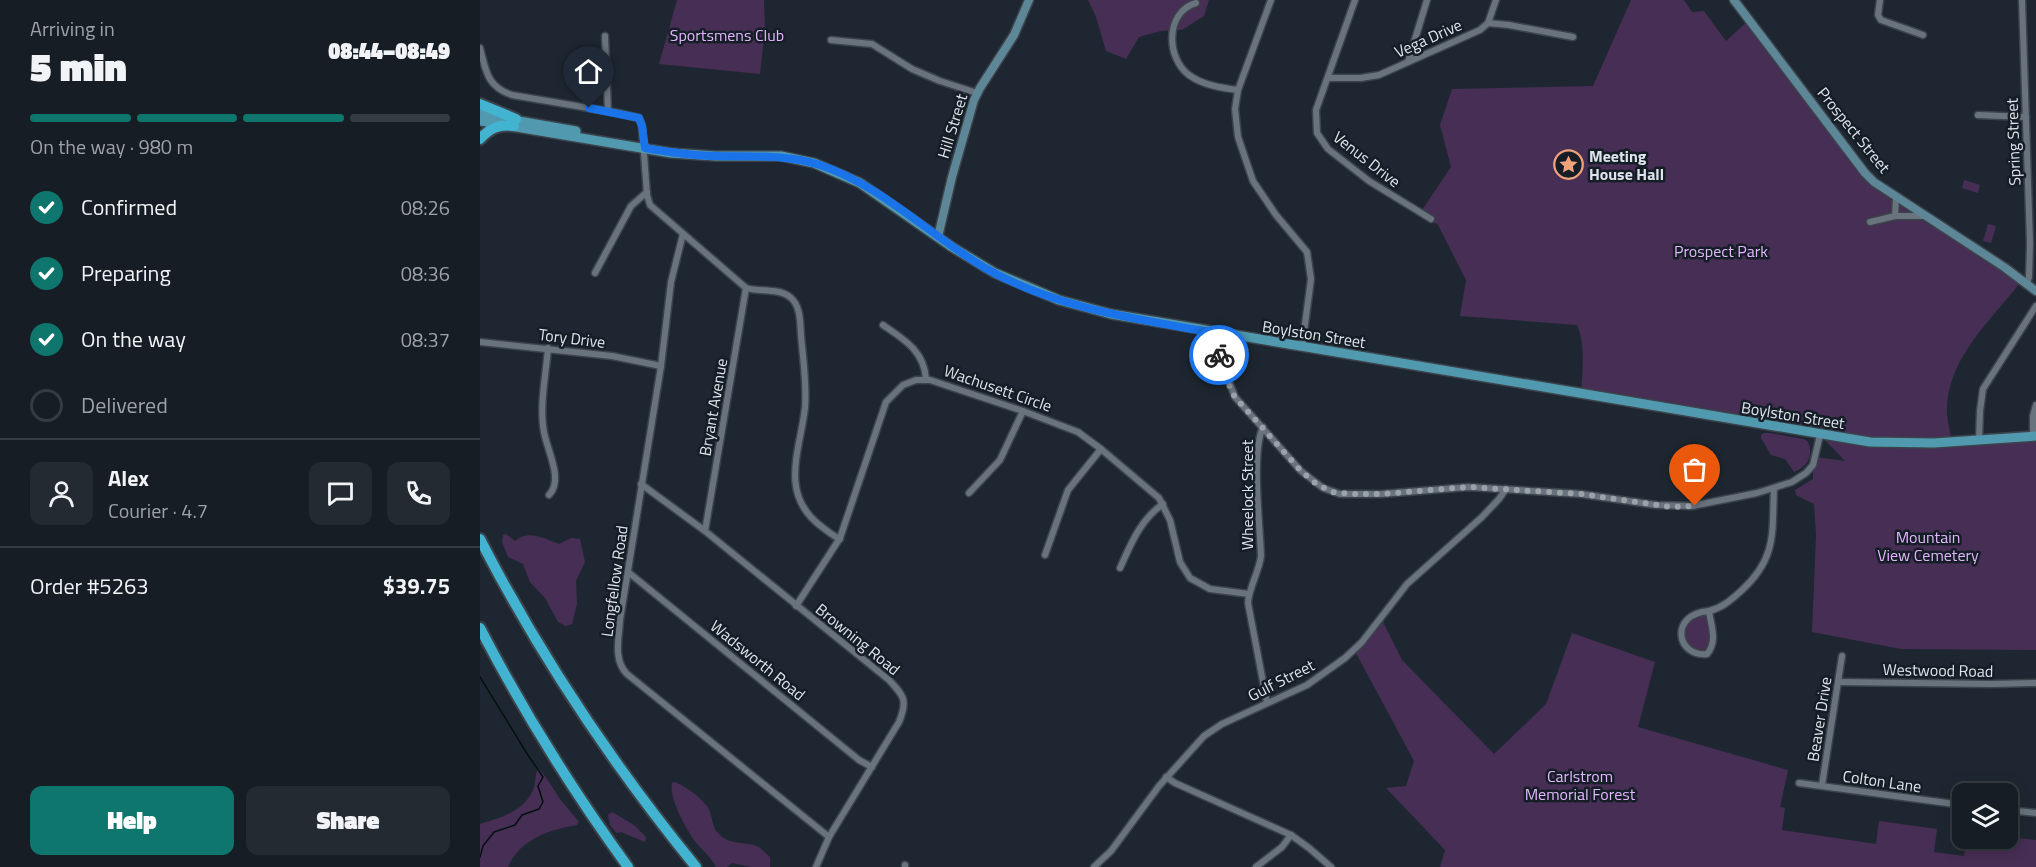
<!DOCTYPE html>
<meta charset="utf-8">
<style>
:root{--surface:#161d25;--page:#232a32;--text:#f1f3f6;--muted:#9ea2a7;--line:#353b42;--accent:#0f766e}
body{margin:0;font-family:"Titillium Web",sans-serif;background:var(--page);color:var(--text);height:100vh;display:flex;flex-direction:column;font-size:22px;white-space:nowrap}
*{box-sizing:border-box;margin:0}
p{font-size:20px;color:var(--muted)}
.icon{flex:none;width:33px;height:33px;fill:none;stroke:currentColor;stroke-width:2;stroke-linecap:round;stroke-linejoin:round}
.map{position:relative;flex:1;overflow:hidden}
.panel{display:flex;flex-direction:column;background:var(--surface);width:480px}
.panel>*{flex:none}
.controls{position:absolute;left:1472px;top:783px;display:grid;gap:12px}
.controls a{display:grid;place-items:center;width:66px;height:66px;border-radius:12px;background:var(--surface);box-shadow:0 3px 15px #0003,0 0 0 2px var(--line);font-size:30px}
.pin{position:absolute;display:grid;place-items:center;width:51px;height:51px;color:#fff;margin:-62px -26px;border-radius:50% 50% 50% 0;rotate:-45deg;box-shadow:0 0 6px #0007}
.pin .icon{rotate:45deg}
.courier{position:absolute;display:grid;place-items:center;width:60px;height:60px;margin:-30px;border:4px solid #1a73e8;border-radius:50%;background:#fff;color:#222;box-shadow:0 2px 8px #0007}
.head em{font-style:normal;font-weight:800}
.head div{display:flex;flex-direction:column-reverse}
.head{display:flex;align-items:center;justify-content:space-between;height:102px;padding:0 30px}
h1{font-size:39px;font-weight:800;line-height:45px}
.bar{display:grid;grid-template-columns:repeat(4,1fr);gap:9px 6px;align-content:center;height:72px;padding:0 30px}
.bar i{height:8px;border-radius:4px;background:var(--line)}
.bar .active{background:var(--accent)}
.bar p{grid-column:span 4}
.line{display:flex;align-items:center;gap:15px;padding:0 30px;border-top:2px solid var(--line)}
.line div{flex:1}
.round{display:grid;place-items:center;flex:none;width:63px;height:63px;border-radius:12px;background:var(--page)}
ol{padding:0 30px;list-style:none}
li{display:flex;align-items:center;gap:18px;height:66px}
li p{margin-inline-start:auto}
li .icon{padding:6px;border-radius:50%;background:var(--accent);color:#fff;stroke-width:4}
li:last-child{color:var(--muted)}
li i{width:33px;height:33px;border:3px solid var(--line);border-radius:50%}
.action{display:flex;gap:12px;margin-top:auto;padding:12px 30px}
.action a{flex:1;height:69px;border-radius:12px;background:var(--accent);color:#fff;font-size:24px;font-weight:800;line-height:69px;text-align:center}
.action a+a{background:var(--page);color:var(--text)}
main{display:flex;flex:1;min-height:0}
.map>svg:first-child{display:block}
.green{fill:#472e54}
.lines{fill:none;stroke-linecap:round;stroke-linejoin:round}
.stream{stroke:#00110f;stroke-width:1.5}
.street-casing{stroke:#3b434b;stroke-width:9}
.secondary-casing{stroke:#3b434b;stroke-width:11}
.primary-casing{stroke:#3b434b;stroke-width:12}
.highway-casing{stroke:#3b434b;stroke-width:14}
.street{stroke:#68737e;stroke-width:6}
.secondary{stroke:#5d8697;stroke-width:8}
.primary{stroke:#5199af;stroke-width:9}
.highway{stroke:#42b3d0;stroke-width:10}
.done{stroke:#9ba2aa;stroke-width:6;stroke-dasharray:0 10.8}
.route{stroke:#1a73e8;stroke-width:8}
.labels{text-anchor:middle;stroke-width:5;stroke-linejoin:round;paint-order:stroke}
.park-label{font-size:16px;fill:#e3b6fd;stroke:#151e27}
.street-label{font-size:16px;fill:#dee4eb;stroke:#151e27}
.poi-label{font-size:16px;font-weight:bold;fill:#dee4eb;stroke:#151e27;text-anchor:start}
</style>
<main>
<section class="panel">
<div class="head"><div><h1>5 min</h1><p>Arriving in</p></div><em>08:44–08:49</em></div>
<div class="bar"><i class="active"></i><i class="active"></i><i class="active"></i><i></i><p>On the way · 980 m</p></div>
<ol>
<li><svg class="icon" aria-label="check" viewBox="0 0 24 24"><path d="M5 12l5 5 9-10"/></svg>Confirmed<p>08:26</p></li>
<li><svg class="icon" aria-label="check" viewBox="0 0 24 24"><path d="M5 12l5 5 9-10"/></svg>Preparing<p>08:36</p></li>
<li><svg class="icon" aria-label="check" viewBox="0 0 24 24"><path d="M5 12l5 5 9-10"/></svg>On the way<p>08:37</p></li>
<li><i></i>Delivered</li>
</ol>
<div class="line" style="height:108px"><a class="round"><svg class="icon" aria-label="person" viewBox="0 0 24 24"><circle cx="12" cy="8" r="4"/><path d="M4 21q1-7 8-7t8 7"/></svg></a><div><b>Alex</b><p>Courier · 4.7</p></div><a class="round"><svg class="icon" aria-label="chat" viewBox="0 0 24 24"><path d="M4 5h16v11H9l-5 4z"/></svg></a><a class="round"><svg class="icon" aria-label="phone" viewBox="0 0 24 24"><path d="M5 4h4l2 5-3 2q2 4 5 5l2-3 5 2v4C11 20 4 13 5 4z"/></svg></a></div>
<div class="line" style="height:78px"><div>Order #5263</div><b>$39.75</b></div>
<div class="action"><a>Help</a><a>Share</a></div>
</section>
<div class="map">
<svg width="1556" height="867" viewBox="0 0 1556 867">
<rect width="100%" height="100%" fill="#1e2731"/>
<g class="green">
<polygon points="197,0 284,0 285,29 280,74 179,64"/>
<polygon points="608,0 729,0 724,16 702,30 681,31 659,37 646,59 626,51 616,17"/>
<path d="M1151,0h53l8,12 12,-1 22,30 23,-21 116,153 157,107c-30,40 -77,79 -75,134 1,9 3,19 5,28l84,-6v214l-135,-1 -89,-17 4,-97 -2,-31 -18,-9 -1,-5 18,-11v-14l3,-8 29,4 -25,-26 -239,-41c1,-22 5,-48 -4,-69l-117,-9 6,-36 -28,-55 -18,-12 31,-46 -11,-42 12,-36 141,-3z"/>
<polygon points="1484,180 1500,185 1498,193 1482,188"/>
<polygon points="1508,224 1516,226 1511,243 1503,241"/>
<path d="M1284,433h6l34,6 4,3c6,14 -1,25 -14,30l-9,-13 -14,-4 -10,-17v-3z"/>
<path d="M26,534l9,7c15,-12 29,-2 44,3l12,-6 9,1 5,23 -9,19 1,23 -5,20 -6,2 -8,-4 -13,-24 -15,-16 -7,-18 -15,-7 -6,-15 1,-7z"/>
<path d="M1223,614l3,3 6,25 -5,7c-15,4 -23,-7 -23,-20l8,-12z"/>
<polygon points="902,620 922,660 1014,754 1066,704 1092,633 1175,662 1158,727 1308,770 1300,807 1305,808 1302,830 1396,844 1399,821 1457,829 1454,852 1484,856 1486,839 1527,837 1556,840 1556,867 960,867 965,850 906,788 926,786 934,761 876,653 885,644"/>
<path d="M58,769c6,3 18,24 22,30 6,8 13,15 19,23l-2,3c-28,5 -57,14 -69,42h-28v-43c21,-6 47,-14 54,-37 2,-6 1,-13 4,-18z"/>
<path d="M195,782c10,4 32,19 35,30 3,8 2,16 9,22 11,12 28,7 40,13 4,3 7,7 11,10v10h-18l-20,-4 -5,4h-11c-6,-12 -17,-19 -24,-30 -8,-13 -23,-39 -20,-54z"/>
<polygon points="132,812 154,825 166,837 165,842 141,832 136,833 130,825 128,815"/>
</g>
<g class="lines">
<polyline class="stream" points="0,677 46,752 63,777 58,786 63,802 59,809 42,815 35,825 14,832 3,846 0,857"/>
<defs>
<g id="street">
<polyline points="791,0 758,90 755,109 758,137 773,181 796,215 827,252 831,279 822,347"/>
<polyline points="875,0 836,110 837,133 848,149 889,181 951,219"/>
<polyline points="1400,0 1398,15 1401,20 1443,35"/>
<polyline points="1542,0 1550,243 1549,277 1547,283"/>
<path d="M716,3c-31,9 -30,55 -7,72 13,10 33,13 49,15"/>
<polyline points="1008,23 1016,0"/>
<polyline points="125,36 128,111"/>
<polyline points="351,40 392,44 432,69 460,81 497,93"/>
<path d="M0,48c6,23 7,39 32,47l106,18 21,5 3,8 5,69 3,10 96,83c13,4 33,0 44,9 11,9 10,25 11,38 2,24 6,49 4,73 -5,42 -25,83 12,115 8,6 14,12 23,16"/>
<polyline points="928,62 947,0"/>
<polyline points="848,78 881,78 899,75 1000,30 1008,23 1029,25 1093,37"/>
<polyline points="1498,115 1546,117"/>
<polyline points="1415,216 1416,197"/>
<polyline points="1390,222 1415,216 1445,216"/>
<path d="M203,234l-12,48 -10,84 -41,254c-1,18 -7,40 7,54l202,163"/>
<polyline points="115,273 151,206 167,192"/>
<path d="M403,325c22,15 41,26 43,54"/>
<polyline points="735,333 734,342 755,397 821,471 843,488 860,494 901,494 989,487 1101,494 1176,505 1212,506 1277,493 1312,482 1326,473 1333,465 1340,435"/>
<polyline points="0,342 132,356 181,366"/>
<path d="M68,348c-2,27 -9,58 -4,84 3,18 20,48 5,63"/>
<path d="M783,427c-12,26 -3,98 -2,129 -2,16 -12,31 -13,47l19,100"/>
<polyline points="1553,436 1553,416 1556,405"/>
<polyline points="1499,440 1500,411 1503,389 1556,306"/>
<path d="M161,484l64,47 184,149c15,16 19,20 10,42l-70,115 -13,30"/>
<polyline points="489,493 520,460 543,411"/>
<polyline points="225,531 266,288"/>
<polyline points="565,555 588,490 621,449"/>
<path d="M640,568c11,-24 20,-48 43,-64"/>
<polyline points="148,572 379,760 392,767"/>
<polyline points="316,606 360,538 406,402 423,385 436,380 450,380 543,411 598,432 621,449 679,498 690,520 700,562 710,578 730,589 769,594"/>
<path d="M1229,611c13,-3 22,-11 32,-20 36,-33 31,-57 33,-103"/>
<path d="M1229,611c2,15 9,30 -2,43 -31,3 -38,-40 2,-43z"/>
<polyline points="1359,682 1512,684 1556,683"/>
<polyline points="686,777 695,783 811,835 829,848 851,867"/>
<polyline points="1319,783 1482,805"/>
<polyline points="1342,785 1362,656"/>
<polyline points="1527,810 1556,813"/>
<polyline points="425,867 425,865"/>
<polyline points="614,867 631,851 679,786 724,736 742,724 827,685 865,658 882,642 927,584 1002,517 1019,499 1026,489"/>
<polyline points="776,867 802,847 811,835"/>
</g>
<g id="secondary">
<polyline points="1254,0 1385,173 1394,182 1524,267 1556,291"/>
<polyline points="458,237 472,177 494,100 500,88 534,35 549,0"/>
</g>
<g id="primary">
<polyline points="0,114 96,131"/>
<polyline points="0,121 191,153 235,156 301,156 334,163 380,183 472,247 515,273 579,300 631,314 1390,442 1454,443 1556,436"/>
</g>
<g id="highway">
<polyline points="0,104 36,119"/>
<path d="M0,139c10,-11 19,-15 34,-13"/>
<path d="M0,539c60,117 133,226 216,328"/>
<path d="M0,628c43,83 93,163 148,239"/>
</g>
</defs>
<use href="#street" class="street-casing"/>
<use href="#secondary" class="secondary-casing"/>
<use href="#primary" class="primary-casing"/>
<use href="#highway" class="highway-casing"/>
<use href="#street" class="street"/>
<use href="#secondary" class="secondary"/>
<use href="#primary" class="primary"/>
<use href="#highway" class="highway"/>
</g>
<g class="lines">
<polyline class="done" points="739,355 751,390 755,397 821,471 834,482 851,492 872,494 901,494 989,487 1101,494 1191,507 1215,506"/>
<path class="route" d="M109,108l50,10 3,8 3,22c24,4 47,8 71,8 36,1 70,-2 104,9 59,19 111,71 165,103 70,40 151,51 230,65l-1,9 5,13"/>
</g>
<defs>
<symbol id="sight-ring" viewBox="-11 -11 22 22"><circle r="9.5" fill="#151e27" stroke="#f0a27a" stroke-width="1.5"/><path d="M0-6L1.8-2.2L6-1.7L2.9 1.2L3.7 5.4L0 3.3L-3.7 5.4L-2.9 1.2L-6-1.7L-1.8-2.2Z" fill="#f0a27a"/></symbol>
</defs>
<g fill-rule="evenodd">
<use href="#sight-ring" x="1072" y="148" width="33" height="33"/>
</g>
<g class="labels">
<g class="park-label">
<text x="247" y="41">Sportsmens Club</text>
<text x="1241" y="257">Prospect Park</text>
<text x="1448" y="543">Mountain<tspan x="1448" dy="18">View Cemetery</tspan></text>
<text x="1100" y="782">Carlstrom<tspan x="1100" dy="18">Memorial Forest</tspan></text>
</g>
<g class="street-label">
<text transform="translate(948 38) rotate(-24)" y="6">Vega Drive</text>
<text transform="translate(472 126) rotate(-73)" y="6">Hill Street</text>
<text transform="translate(1374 130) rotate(51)" y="6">Prospect Street</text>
<text transform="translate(1533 142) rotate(-92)" y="6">Spring Street</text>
<text transform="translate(887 159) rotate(38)" y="6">Venus Drive</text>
<text transform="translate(834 334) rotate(9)" y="6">Boylston Street</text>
<text transform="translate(92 338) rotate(7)" y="6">Tory Drive</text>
<text transform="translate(518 388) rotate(19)" y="6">Wachusett Circle</text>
<text transform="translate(233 407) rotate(-80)" y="6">Bryant Avenue</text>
<text transform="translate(1313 415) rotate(9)" y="6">Boylston Street</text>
<text transform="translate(767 495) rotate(-90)" y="6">Wheelock Street</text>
<text transform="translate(134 581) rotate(-82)" y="6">Longfellow Road</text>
<text transform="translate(378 639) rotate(39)" y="6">Browning Road</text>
<text transform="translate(278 660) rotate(39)" y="6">Wadsworth Road</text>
<text transform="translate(1458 670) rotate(1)" y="6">Westwood Road</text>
<text transform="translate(801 680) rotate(-27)" y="6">Gulf Street</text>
<text transform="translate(1339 719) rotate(-81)" y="6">Beaver Drive</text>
<text transform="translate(1402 781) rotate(8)" y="6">Colton Lane</text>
</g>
<g class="poi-label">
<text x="1109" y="162">Meeting<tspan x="1109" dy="18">House Hall</tspan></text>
</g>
</g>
</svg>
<div class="controls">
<a><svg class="icon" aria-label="layers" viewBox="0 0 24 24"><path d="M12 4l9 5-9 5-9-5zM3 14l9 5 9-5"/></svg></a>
</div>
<div class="pin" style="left:1215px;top:506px;background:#ea580c"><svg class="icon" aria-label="bag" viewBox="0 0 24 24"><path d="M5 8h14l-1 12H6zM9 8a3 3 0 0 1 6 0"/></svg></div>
<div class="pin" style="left:109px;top:108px;background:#1f2937"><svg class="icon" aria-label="home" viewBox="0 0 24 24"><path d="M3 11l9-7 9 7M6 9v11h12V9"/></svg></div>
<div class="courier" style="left:739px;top:355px"><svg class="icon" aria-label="bike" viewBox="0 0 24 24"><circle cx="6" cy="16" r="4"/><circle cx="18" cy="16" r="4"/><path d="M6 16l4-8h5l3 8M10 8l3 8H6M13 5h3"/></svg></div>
</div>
</main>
